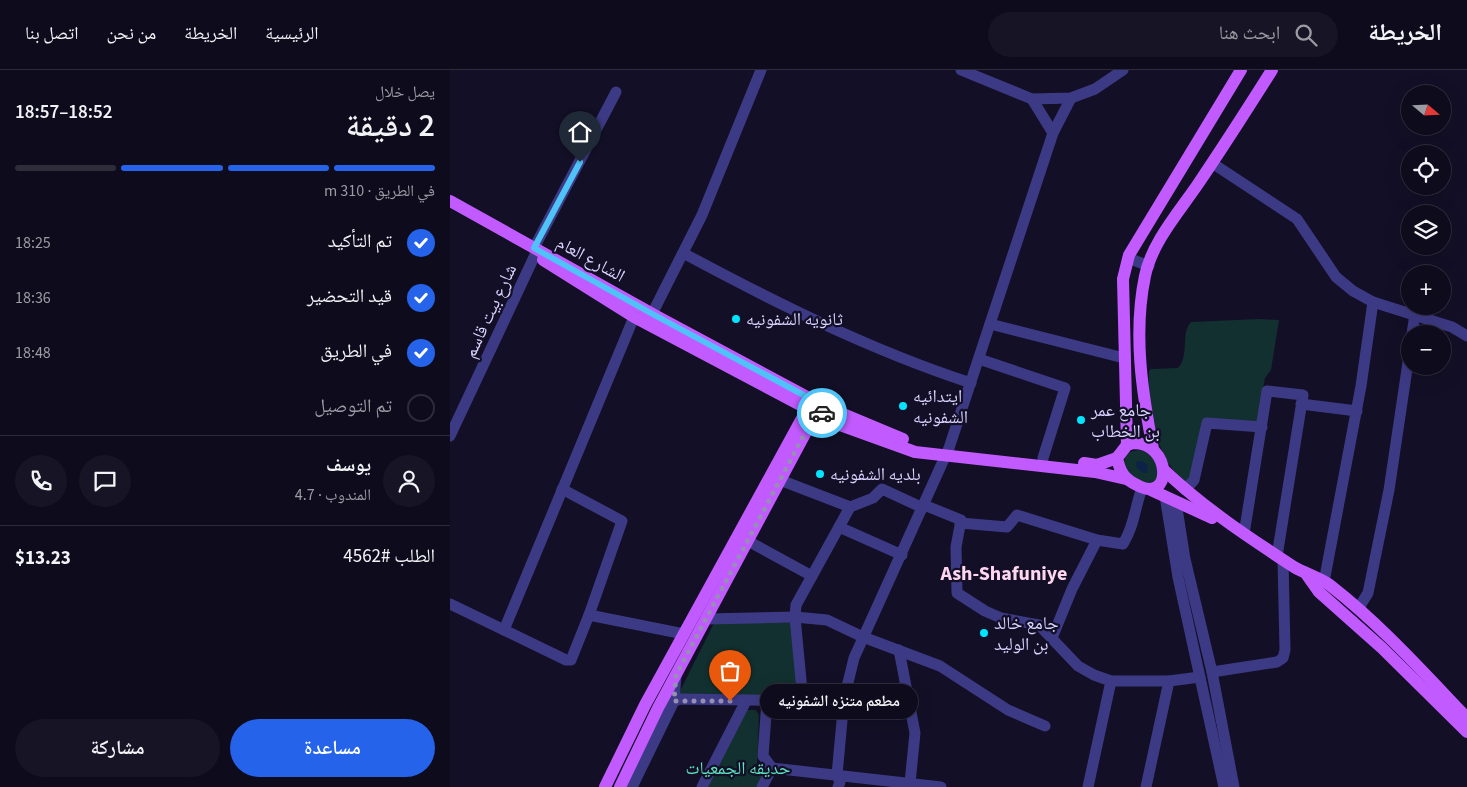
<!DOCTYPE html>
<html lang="ar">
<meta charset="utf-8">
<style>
:root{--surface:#0e0b1c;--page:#171425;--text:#f1f3f6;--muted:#9b9ba3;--line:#2e2b3b;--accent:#2563eb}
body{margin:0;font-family:"Source Sans 3","Noto Naskh Arabic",sans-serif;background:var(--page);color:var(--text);direction:rtl;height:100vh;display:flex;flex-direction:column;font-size:19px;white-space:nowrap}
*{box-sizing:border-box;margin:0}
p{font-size:16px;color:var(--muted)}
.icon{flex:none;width:28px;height:28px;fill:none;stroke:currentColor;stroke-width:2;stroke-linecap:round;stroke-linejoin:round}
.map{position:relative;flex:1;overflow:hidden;direction:ltr}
.panel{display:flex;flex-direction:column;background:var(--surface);width:450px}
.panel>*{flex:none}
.needle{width:32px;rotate:109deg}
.buttons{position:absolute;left:951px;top:15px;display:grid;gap:10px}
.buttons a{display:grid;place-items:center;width:50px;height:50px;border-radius:50%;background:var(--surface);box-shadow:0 5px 20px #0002,0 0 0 1px var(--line);font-size:25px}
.pin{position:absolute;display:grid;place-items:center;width:42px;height:42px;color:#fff;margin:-51px -21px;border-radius:50% 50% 50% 0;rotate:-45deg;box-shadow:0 0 5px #0007}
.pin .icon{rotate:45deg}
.courier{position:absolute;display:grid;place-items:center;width:50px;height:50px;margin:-25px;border:4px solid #4fc3f7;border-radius:50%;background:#fff;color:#222;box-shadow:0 1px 6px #0007}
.bubble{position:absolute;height:35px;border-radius:18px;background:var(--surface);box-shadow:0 5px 20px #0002,0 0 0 1px var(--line);font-size:16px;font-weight:600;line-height:35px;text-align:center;direction:rtl}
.overview em{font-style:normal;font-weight:600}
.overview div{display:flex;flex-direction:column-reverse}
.overview{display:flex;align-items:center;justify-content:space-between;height:85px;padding:0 15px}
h1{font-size:32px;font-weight:600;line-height:38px}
.bar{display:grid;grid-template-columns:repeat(4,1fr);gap:8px 5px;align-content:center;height:60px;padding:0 15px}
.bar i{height:6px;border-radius:4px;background:var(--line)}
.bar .selected{background:var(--accent)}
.bar p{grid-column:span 4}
.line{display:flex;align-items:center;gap:12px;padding:0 15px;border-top:1px solid var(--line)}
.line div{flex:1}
.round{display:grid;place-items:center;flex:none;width:52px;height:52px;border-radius:26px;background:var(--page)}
ol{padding:0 15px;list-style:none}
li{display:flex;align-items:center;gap:15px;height:55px}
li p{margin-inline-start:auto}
li .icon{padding:5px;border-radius:50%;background:var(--accent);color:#fff;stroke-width:4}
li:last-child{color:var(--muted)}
li i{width:28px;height:28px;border:2px solid var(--line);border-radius:50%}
.primary-button{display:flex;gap:10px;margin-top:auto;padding:10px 15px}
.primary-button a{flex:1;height:58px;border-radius:30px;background:var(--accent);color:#fff;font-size:20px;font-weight:600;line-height:58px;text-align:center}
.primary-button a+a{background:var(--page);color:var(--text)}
header{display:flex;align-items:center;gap:30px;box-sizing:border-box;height:70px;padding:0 25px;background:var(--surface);border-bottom:1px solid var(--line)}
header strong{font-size:24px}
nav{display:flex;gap:28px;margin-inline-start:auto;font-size:18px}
.search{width:350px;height:45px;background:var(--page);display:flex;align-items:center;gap:12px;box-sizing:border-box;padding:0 18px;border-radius:28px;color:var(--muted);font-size:19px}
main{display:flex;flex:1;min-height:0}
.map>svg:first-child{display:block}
.green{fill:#12302f}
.water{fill:#0c2248}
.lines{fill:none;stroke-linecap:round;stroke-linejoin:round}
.minor{stroke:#3d3a85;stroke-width:11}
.major{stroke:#c25bff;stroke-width:12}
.done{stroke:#948fb3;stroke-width:5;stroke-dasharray:0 9}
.route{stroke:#4fc3f7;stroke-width:6}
.poi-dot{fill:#00e5ff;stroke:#130f26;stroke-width:2}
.labels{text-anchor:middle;stroke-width:4.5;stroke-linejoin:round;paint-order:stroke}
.street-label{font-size:18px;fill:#d9d4ff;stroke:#130f26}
.poi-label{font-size:18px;fill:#d9d4ff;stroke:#130f26;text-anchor:start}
.park-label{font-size:18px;fill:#5fe0c0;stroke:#130f26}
.quarter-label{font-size:20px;font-weight:bold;fill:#ffd6f0;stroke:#130f26}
</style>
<header>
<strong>الخريطة</strong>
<div class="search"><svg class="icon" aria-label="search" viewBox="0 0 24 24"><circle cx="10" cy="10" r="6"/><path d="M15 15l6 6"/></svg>ابحث هنا</div>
<nav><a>الرئيسية</a><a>الخريطة</a><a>من نحن</a><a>اتصل بنا</a></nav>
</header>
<main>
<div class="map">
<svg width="1017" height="717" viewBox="0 0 1017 717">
<rect width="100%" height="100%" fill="#130f26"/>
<g class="green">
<path d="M809,249l20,1 -8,50 -6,8 -8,44 -51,-3 -16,62 -4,3c-6,-7 -13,-14 -18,-21 -15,-26 -21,-63 -19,-92l2,-2 27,-1c12,-13 2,-34 13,-46z"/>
<path d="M689,380l8,2 11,9 -1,19 -9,4 -18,-8 -6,-14c2,-9 6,-11 15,-12z"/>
<polygon points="264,553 342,553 349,627 227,627"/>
<polygon points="297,640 306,640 309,645 307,699 312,707 307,717 258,717"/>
</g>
<polygon class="water" points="690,391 697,394 698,403 693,403 687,398 686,392"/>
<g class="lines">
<g class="minor">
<polyline points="511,0 582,29 621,28 645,19 673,0"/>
<polyline points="582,29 603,63"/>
<polyline points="762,93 847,149 886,207 903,221 923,232 1002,257 1017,266"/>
<polyline points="84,178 166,22"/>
<path d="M233,183c93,50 187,97 288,130"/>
<polyline points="678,188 699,196"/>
<polyline points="202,244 252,145 311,0"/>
<polyline points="184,247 54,560 116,590 121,590 139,545 234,564"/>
<polyline points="540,254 674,288"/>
<polyline points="962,264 965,244"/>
<polyline points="529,289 615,318 593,388"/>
<polyline points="851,334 907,341"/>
<polyline points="0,366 85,185"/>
<polyline points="112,419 172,451 139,545"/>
<polyline points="735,420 744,410 757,353 812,357"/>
<polyline points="715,426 728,507 774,717"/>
<polyline points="726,432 735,489 762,602 784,717"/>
<polyline points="474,435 511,450 506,477 507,523 535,541 551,548 589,555 628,596 644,605 661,611"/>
<polyline points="400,437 423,428 432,419 473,438"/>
<path d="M510,453l47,4 10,-12 80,25 26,4c11,-17 12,-37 19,-56"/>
<polyline points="389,457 452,485"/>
<polyline points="794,464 817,321 853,325 827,486"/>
<polyline points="298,471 362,506"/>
<polyline points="874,512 911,316 923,232"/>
<polyline points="0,534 54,560"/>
<polyline points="908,539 918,523 939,420 960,279"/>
<polyline points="256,549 345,547 377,550 413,567 490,596 558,640 595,656"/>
<polyline points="602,568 622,519 647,470"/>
<polyline points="449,580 465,663 460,713"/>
<polyline points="762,602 827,592 833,588 835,580 833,490"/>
<polyline points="224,631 231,629 353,631 345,547 346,535 400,437 330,410"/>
<polyline points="317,631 313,686 322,698"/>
<polyline points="182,717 224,631 226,606"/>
<polyline points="252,717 296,631"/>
<polyline points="312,717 322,698 491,717"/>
<polyline points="388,717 390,712 387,705 394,629 404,588 499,378 603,63 621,28"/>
<polyline points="638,717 661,611 719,611"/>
<polyline points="696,717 719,611 750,607"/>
</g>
<g class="major">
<polyline points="0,131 208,247 361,329"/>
<polyline points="93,190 184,247 354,337"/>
<polyline points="374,336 453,369"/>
<polyline points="368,347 465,382 645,402 676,409"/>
<path d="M683,373c39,-1 40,62 4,42 -13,-6 -17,-13 -20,-27l10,-13z"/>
<polyline points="677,375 673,209 679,185 791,0"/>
<path d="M703,379c-11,-57 -20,-116 -8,-173 7,-34 34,-64 53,-92 25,-37 50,-76 74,-114"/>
<polyline points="634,393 647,395 667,388"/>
<path d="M714,400c40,38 84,67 130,97 12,7 27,11 37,19 50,39 92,86 136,132"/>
<polyline points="701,420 762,448"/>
<polyline points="857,505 869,522 932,578 1017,662"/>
<polyline points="155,717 195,635 355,343"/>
<polyline points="170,717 208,638 363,349"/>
</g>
</g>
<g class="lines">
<polyline class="done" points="280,631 224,631 226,605 363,348 372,343"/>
<polyline class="route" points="130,92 84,178 208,247 361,329 367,329 374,336 372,343"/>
</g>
<g class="poi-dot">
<circle cx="286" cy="249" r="5"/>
<circle cx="453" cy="336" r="5"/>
<circle cx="631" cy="350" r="5"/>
<circle cx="370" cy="404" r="5"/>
<circle cx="534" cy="563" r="5"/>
</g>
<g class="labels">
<g class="street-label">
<text transform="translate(141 189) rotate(29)" y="6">الشارع العام</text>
<text transform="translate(40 241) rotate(-65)" y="6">شارع بيت قاسم</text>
</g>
<g class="poi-label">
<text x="296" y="255">ثانويه الشفونيه</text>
<text x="463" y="332">ايتدائيه<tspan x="463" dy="21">الشفونيه</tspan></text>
<text x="641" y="346">جامع عمر<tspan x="641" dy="21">بن الخطاب</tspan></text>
<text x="380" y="410">بلديه الشفونيه</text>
<text x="544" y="559">جامع خالد<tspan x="544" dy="21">بن الوليد</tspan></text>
</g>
<g class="park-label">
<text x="288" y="704">حديقه الجمعيات</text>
</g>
<g class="quarter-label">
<text x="554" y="510">Ash-Shafuniye</text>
</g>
</g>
</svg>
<div class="buttons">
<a><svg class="needle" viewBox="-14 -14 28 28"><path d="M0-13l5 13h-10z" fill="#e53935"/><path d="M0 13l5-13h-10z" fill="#9b9ba3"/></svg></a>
<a><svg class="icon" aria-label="locate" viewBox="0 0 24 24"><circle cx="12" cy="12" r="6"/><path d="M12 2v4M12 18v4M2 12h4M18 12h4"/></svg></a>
<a><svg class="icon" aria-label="layers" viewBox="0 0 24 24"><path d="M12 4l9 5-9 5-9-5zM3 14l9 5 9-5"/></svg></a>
<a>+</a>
<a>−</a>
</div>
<div class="pin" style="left:280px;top:631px;background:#ea580c"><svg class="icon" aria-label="bag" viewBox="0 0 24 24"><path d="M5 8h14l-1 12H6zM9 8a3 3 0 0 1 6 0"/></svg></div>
<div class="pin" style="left:130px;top:92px;background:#1f2937"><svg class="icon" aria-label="home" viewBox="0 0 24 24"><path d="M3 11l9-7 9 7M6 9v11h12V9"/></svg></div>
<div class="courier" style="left:372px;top:343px"><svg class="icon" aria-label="car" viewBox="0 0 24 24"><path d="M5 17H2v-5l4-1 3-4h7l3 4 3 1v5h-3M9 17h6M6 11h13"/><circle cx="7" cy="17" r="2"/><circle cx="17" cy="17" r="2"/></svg></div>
<div class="bubble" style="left:310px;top:614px;width:158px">مطعم متنزه الشفونيه</div>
</div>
<section class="panel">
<div class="overview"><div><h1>2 دقيقة</h1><p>يصل خلال</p></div><em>18:52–18:57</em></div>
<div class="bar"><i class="selected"></i><i class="selected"></i><i class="selected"></i><i></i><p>في الطريق · 310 m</p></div>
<ol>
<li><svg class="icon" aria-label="check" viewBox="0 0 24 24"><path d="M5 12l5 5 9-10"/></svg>تم التأكيد<p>18:25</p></li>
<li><svg class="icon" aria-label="check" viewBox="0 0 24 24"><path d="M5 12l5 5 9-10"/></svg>قيد التحضير<p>18:36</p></li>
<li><svg class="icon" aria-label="check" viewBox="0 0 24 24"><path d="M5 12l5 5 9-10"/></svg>في الطريق<p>18:48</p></li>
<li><i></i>تم التوصيل</li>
</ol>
<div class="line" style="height:90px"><a class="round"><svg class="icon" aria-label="person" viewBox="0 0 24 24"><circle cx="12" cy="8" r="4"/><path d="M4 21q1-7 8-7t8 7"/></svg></a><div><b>يوسف</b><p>المندوب · 4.7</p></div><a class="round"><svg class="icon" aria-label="chat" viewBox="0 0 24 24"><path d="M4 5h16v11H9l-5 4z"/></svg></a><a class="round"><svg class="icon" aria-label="phone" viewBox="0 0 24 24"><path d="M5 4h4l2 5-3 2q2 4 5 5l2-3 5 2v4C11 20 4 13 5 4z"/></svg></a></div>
<div class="line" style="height:65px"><div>الطلب #4562</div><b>$13.23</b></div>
<div class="primary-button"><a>مساعدة</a><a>مشاركة</a></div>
</section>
</main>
